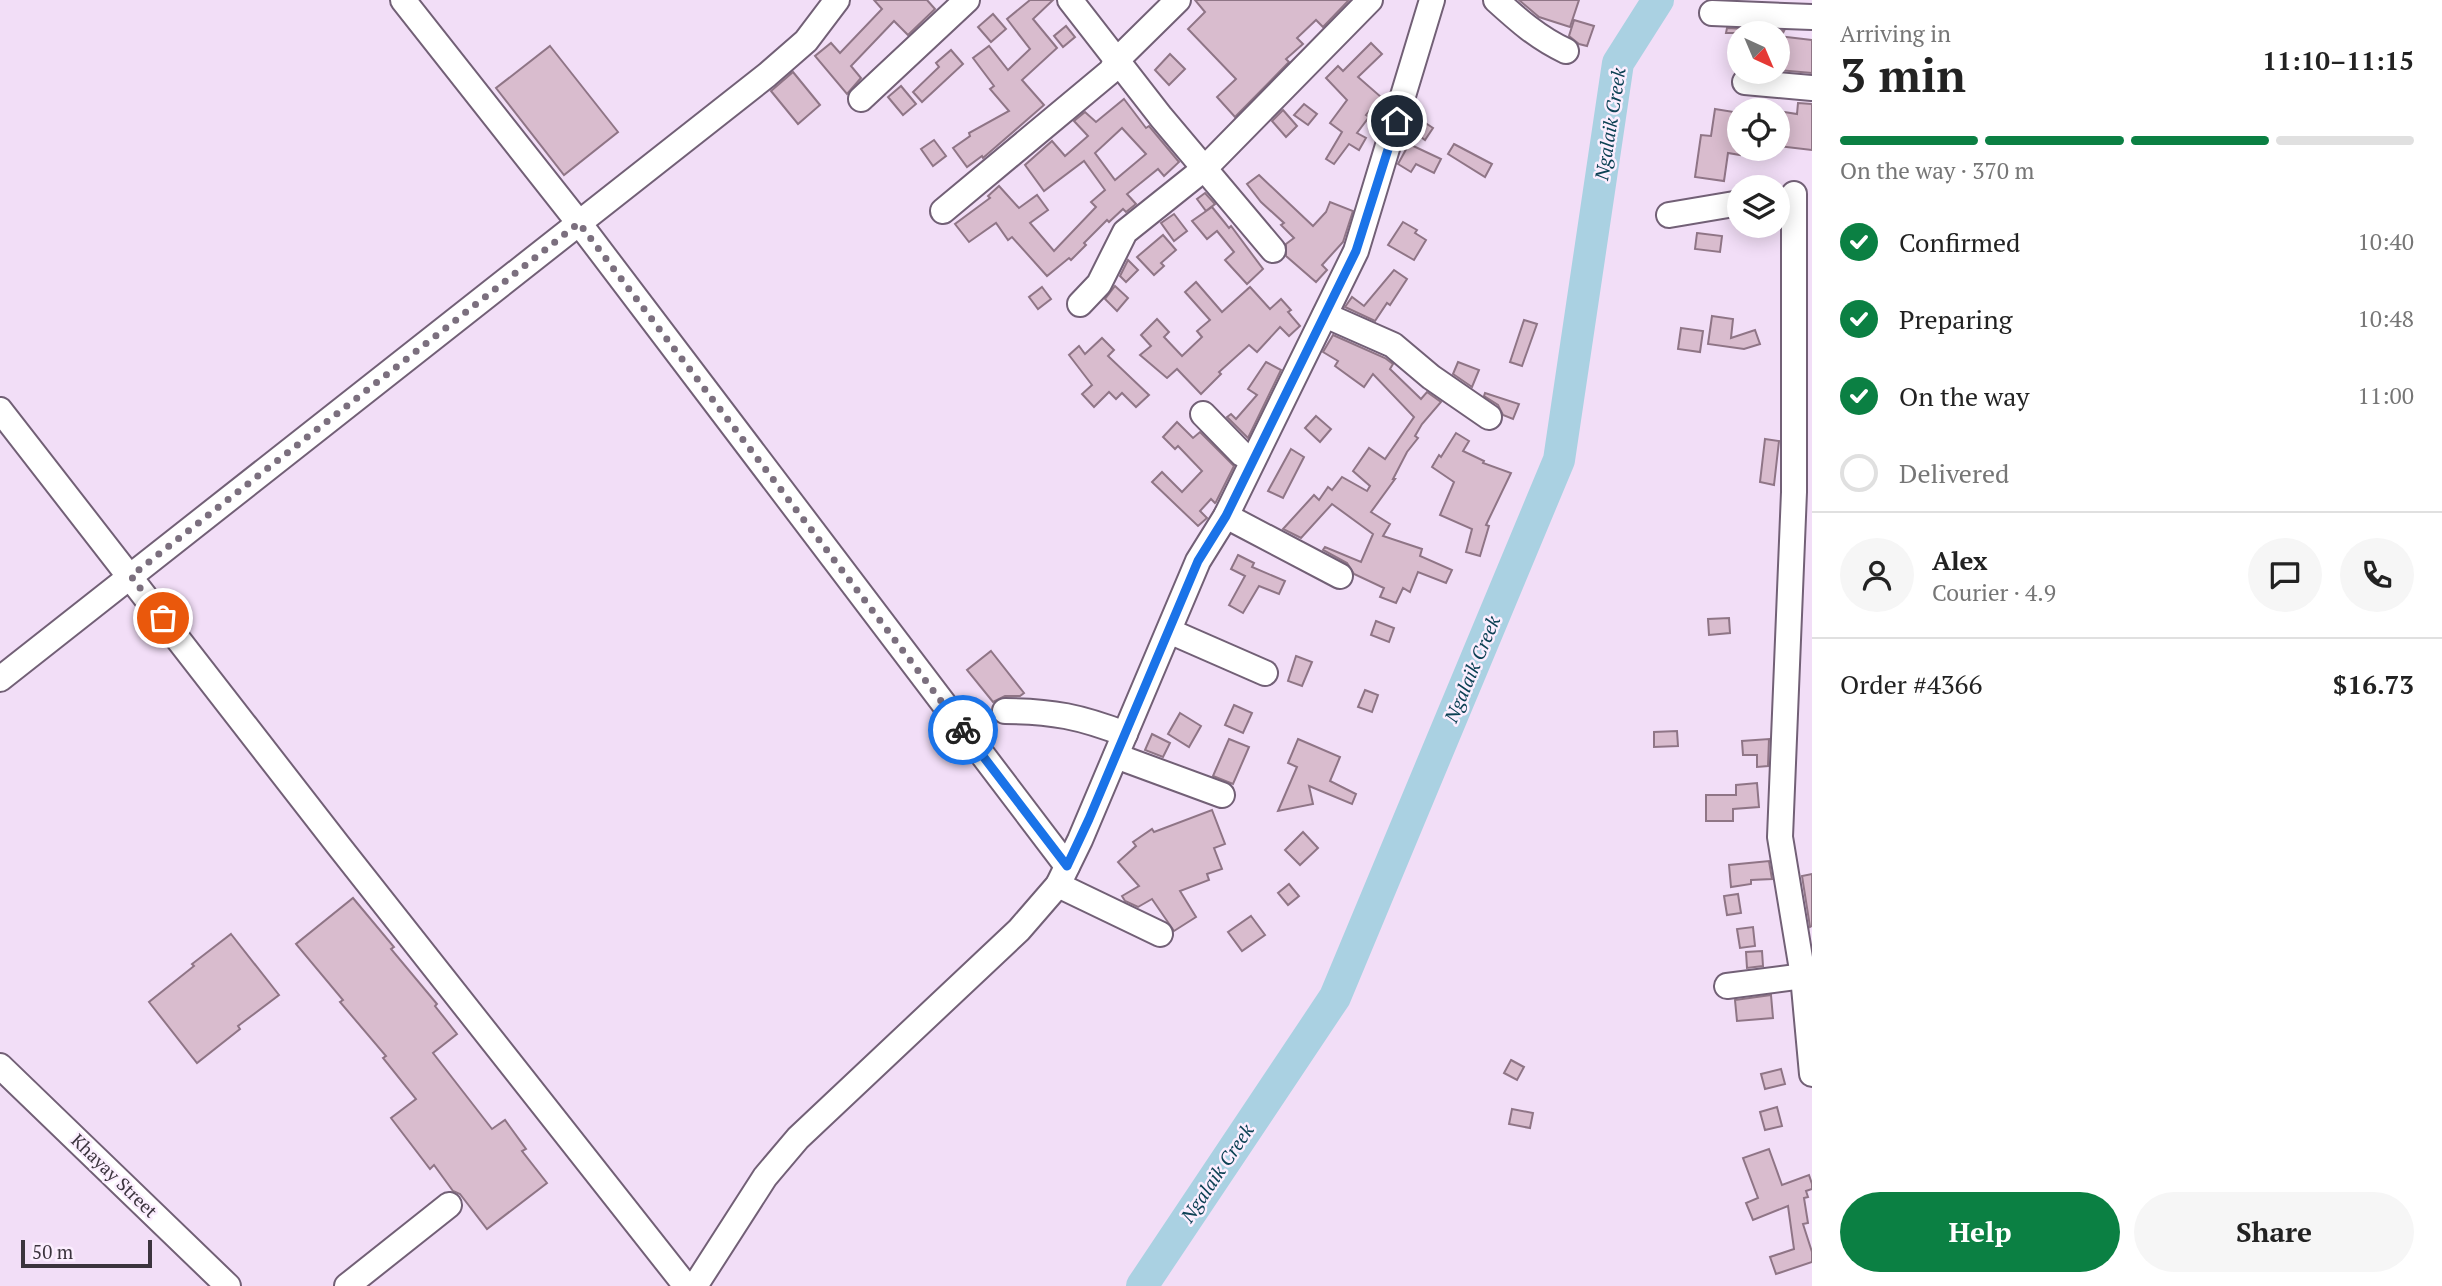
<!DOCTYPE html>
<meta charset="utf-8">
<style>
:root{--surface:#fff;--page:#f6f6f6;--text:#222;--muted:#767676;--line:#e0e0e0;--accent:#0b8043}
body{margin:0;font-family:"PT Serif",serif;background:var(--page);color:var(--text);height:100vh;display:flex;flex-direction:column;font-size:26px;white-space:nowrap}
*{box-sizing:border-box;margin:0}
p{font-size:23px;color:var(--muted)}
.icon{flex:none;width:38px;height:38px;fill:none;stroke:currentColor;stroke-width:2;stroke-linecap:round;stroke-linejoin:round}
.map{position:relative;flex:1;overflow:hidden}
.drawer{display:flex;flex-direction:column;background:var(--surface);width:630px}
.drawer>*{flex:none}
.needle{width:46px;rotate:136deg}
.buttons{position:absolute;left:1727px;top:21px;display:grid;gap:14px}
.buttons a{display:grid;place-items:center;width:63px;height:63px;border-radius:50%;background:var(--surface);box-shadow:0 4px 18px #0003;font-size:35px}
.scale{position:absolute;left:21px;bottom:18px;width:131px;box-sizing:border-box;padding-left:7px;border:4px solid #3b333d;border-top:0;font-size:19px;line-height:24px;white-space:nowrap;color:#3b333d;-webkit-text-stroke:5px #fbeefe;paint-order:stroke}
.pin{position:absolute;display:grid;place-items:center;width:60px;height:60px;color:#fff;margin:-30px;border:4px solid #fff;border-radius:50%;box-shadow:0 2px 7px #0007}
.courier{position:absolute;display:grid;place-items:center;width:70px;height:70px;margin:-35px;border:5px solid #1a73e8;border-radius:50%;background:#fff;color:#222;box-shadow:0 2px 9px #0007}
.head em{font-style:normal;font-weight:700}
.head div{display:flex;flex-direction:column-reverse}
.head{display:flex;align-items:center;justify-content:space-between;height:119px;padding:0 28px}
h1{font-size:46px;font-weight:700;line-height:52px}
.bar{display:grid;grid-template-columns:repeat(4,1fr);gap:10px 7px;align-content:center;height:84px;padding:0 28px}
.bar i{height:9px;border-radius:5px;background:var(--line)}
.bar .selected{background:var(--accent)}
.bar p{grid-column:span 4}
.line{display:flex;align-items:center;gap:18px;padding:0 28px;border-top:2px solid var(--line)}
.line div{flex:1}
.round{display:grid;place-items:center;flex:none;width:74px;height:74px;border-radius:37px;background:var(--page)}
ol{padding:0 28px;list-style:none}
li{display:flex;align-items:center;gap:21px;height:77px}
li p{margin-inline-start:auto}
li .icon{padding:7px;border-radius:50%;background:var(--accent);color:#fff;stroke-width:4}
li:last-child{color:var(--muted)}
li i{width:38px;height:38px;border:4px solid var(--line);border-radius:50%}
.action{display:flex;gap:14px;margin-top:auto;padding:14px 28px}
.action a{flex:1;height:80px;border-radius:42px;background:var(--accent);color:#fff;font-size:28px;font-weight:700;line-height:80px;text-align:center}
.action a+a{background:var(--page);color:var(--text)}
main{display:flex;flex:1;min-height:0}
.map>svg:first-child{display:block}
.lines{fill:none;stroke-linecap:round;stroke-linejoin:round}
.river{stroke:#aad1e2;stroke-width:32}
.building{fill:#d9bcce;stroke:#8f7586;stroke-width:2;fill-rule:evenodd}
.minor-casing{stroke:#726076;stroke-width:28}
.minor{stroke:#fff;stroke-width:24}
.done{stroke:#7b6f7e;stroke-width:7;stroke-dasharray:0 12.6}
.route{stroke:#1a73e8;stroke-width:9}
.labels{text-anchor:middle;stroke-width:5;stroke-linejoin:round;paint-order:stroke}
.street-label{font-size:18px;fill:#3b333d;stroke:#fbeefe}
.water-label{font-size:19px;font-style:italic;fill:#0c4154;stroke:#fbeefe}
</style>
<main>
<div class="map">
<svg width="1812" height="1286" viewBox="0 0 1812 1286">
<rect width="100%" height="100%" fill="#f2def7"/>
<g class="lines">
<polyline class="river" points="1142,1286 1335,997 1559,460 1618,63 1658,0"/>
</g>
<g class="building">
<polygon points="874,0 927,0 935,9 908,35 894,21 851,66 861,78 847,94 815,56 831,43 840,53 882,9"/>
<polygon points="1030,0 1053,0 1033,19 1057,48 1022,80 1044,105 983,158 982,156 967,167 953,148 970,136 969,133 1009,111 990,89 994,86 973,58 989,46 1008,70 1030,49 1007,19"/>
<polygon points="1195,0 1349,0 1323,27 1316,20 1297,38 1303,44 1286,59 1289,62 1235,117 1217,97 1236,79 1188,29 1205,12"/>
<polygon points="1519,0 1579,0 1570,27 1539,17"/>
<polygon points="993,14 1006,29 991,42 978,27"/>
<polygon points="1574,20 1594,26 1587,46 1579,44 1569,36"/>
<polygon points="1066,26 1075,37 1063,47 1054,36"/>
<polygon points="1727,28 1784,31 1783,33 1726,33"/>
<polygon points="1778,36 1812,40 1812,73 1778,70"/>
<polygon points="1371,43 1382,54 1358,77 1381,97 1366,115 1369,117 1357,133 1366,138 1359,150 1349,144 1334,164 1326,159 1342,132 1330,123 1347,100 1326,78 1338,66 1343,71"/>
<polygon points="550,46 618,132 564,175 496,88"/>
<polygon points="951,50 963,64 922,102 913,92 939,67 936,63"/>
<polygon points="1170,54 1185,69 1169,85 1155,70"/>
<polygon points="793,72 820,105 798,124 771,91"/>
<polygon points="901,86 916,104 903,115 888,97"/>
<path d="M1124,99l22,29 3,-2 30,36 -15,14 -6,-7 -31,25 9,10 -10,8 -3,-3 -14,13 -2,-2 -23,23 2,2 -15,15 -2,-2 -22,18 -35,-39 -4,3 -12,-17 -27,19 -14,-18 35,-26 -2,-2 11,-10 20,22 18,-13 11,15 -18,13 24,28 42,-44 -5,-5 14,-12 -21,-29 -40,30 -19,-26 27,-24 13,15 23,-20 -14,-15 11,-9 11,10zM1122,128l24,26 -31,26 -20,-27z"/>
<polygon points="1798,103 1812,104 1812,150 1778,146 1778,111 1797,114"/>
<polygon points="1304,104 1317,114 1308,125 1294,115"/>
<polygon points="1715,109 1740,113 1740,155 1728,153 1724,181 1695,177 1701,135 1711,136"/>
<polygon points="1283,110 1297,126 1286,137 1272,121"/>
<polygon points="1421,120 1433,128 1425,140 1413,131"/>
<polygon points="934,140 946,156 933,166 921,149"/>
<polygon points="1409,144 1441,159 1434,173 1416,164 1411,172 1398,164"/>
<polygon points="1454,144 1492,164 1485,177 1448,154"/>
<polygon points="1259,175 1313,226 1326,212 1330,202 1353,211 1343,242 1322,265 1327,270 1316,282 1286,256 1286,244 1294,238 1281,225 1284,223 1261,202 1247,184"/>
<polygon points="1205,193 1215,204 1206,211 1197,199"/>
<polygon points="1212,207 1225,223 1229,228 1231,226 1263,269 1247,284 1225,260 1234,252 1217,231 1207,239 1192,221"/>
<polygon points="1174,214 1187,231 1174,241 1161,223"/>
<polygon points="1403,222 1417,230 1415,233 1426,240 1414,260 1388,245"/>
<polygon points="1697,233 1722,236 1720,252 1695,249"/>
<polygon points="1163,235 1176,250 1161,263 1164,266 1154,275 1137,257"/>
<polygon points="1128,260 1138,270 1126,282 1120,276"/>
<polygon points="1394,270 1407,279 1390,305 1387,303 1375,321 1345,307 1352,297 1364,306"/>
<polygon points="1196,282 1222,312 1250,287 1270,309 1281,299 1291,310 1288,312 1300,326 1289,336 1280,327 1257,352 1249,345 1219,372 1221,374 1201,394 1177,369 1167,378 1140,355 1151,346 1141,335 1157,319 1169,332 1164,337 1182,356 1202,337 1197,331 1210,320 1185,292"/>
<polygon points="1115,286 1128,298 1117,311 1105,299"/>
<polygon points="1042,287 1051,299 1038,309 1029,297"/>
<polygon points="1712,316 1733,319 1731,338 1755,330 1760,344 1744,349 1708,344"/>
<polygon points="1524,320 1537,324 1522,366 1510,362"/>
<polygon points="1681,328 1703,331 1700,352 1678,349"/>
<polygon points="1333,335 1385,358 1393,364 1390,369 1421,399 1427,392 1441,402 1422,424 1415,436 1418,438 1407,452 1393,479 1395,479 1371,512 1390,524 1383,536 1422,549 1420,556 1452,570 1446,583 1418,572 1410,592 1403,588 1396,603 1380,597 1384,588 1354,574 1347,563 1323,550 1325,547 1361,562 1373,534 1332,504 1301,538 1283,529 1314,495 1319,500 1328,487 1332,490 1342,477 1367,491 1370,486 1353,471 1369,448 1385,459 1414,417 1373,374 1364,387 1335,366 1338,361 1323,352"/>
<polygon points="1102,338 1114,350 1108,356 1149,395 1136,407 1122,393 1116,399 1109,392 1094,407 1082,394 1092,385 1069,355 1079,346 1085,354"/>
<polygon points="1266,362 1281,370 1248,438 1227,417 1231,414 1236,419 1257,395 1248,389"/>
<polygon points="1458,362 1479,370 1472,387 1453,374"/>
<polygon points="1485,393 1519,404 1513,419 1503,415 1498,405 1484,396"/>
<polygon points="1316,416 1331,429 1320,442 1305,428"/>
<polygon points="1177,422 1193,438 1200,432 1234,466 1216,502 1215,503 1211,499 1200,511 1207,518 1198,526 1152,482 1162,472 1182,492 1202,471 1178,446 1175,449 1163,437"/>
<polygon points="1456,433 1469,441 1463,451 1484,461 1483,463 1511,473 1486,525 1489,526 1480,556 1466,552 1472,529 1440,515 1454,482 1432,467 1439,455 1441,457"/>
<polygon points="1765,439 1779,441 1774,485 1760,482"/>
<polygon points="1291,449 1304,457 1283,498 1268,491"/>
<polygon points="1238,555 1254,563 1252,567 1285,581 1279,594 1259,586 1243,613 1229,605 1245,576 1231,569"/>
<polygon points="1729,618 1730,633 1709,635 1708,619"/>
<polygon points="1376,621 1394,628 1389,642 1371,635"/>
<polygon points="991,651 1024,693 1020,696 1005,696 993,702 967,670"/>
<polygon points="1296,656 1312,662 1302,686 1288,681"/>
<polygon points="1365,690 1378,695 1372,712 1358,707"/>
<polygon points="1234,705 1252,713 1243,733 1225,725"/>
<polygon points="1180,713 1201,726 1189,747 1168,734"/>
<polygon points="1677,731 1678,746 1654,747 1654,732"/>
<polygon points="1152,734 1170,743 1163,757 1145,750"/>
<polygon points="1229,739 1249,747 1233,784 1213,776"/>
<polygon points="1298,739 1340,757 1330,781 1356,794 1352,804 1309,786 1313,804 1278,811 1297,767 1288,763"/>
<polygon points="1769,739 1768,766 1757,767 1757,755 1743,755 1742,741"/>
<polygon points="1757,783 1759,807 1733,809 1733,821 1706,821 1706,795 1736,795 1736,785"/>
<polygon points="1212,810 1225,844 1214,848 1222,869 1207,874 1209,880 1180,891 1196,917 1174,931 1152,899 1138,907 1125,901 1122,896 1139,886 1118,862 1136,846 1133,842 1152,829 1154,832"/>
<polygon points="1303,832 1318,848 1300,865 1285,850"/>
<polygon points="1769,861 1772,879 1751,880 1751,884 1731,887 1729,865"/>
<polygon points="1812,874 1812,926 1810,927 1802,876"/>
<polygon points="1289,884 1299,896 1288,905 1278,893"/>
<polygon points="1738,894 1741,913 1727,915 1724,896"/>
<polygon points="353,898 394,947 391,949 437,1004 435,1006 457,1034 433,1053 492,1129 505,1120 526,1149 522,1151 547,1183 487,1229 460,1194 453,1191 434,1165 430,1169 391,1118 416,1099 383,1058 386,1056 340,1002 343,1000 296,944"/>
<polygon points="1251,916 1265,935 1242,951 1228,932"/>
<polygon points="1753,927 1755,946 1740,948 1737,929"/>
<polygon points="231,934 279,995 238,1026 240,1029 197,1063 149,1002 194,966 192,964"/>
<polygon points="1762,951 1763,966 1747,968 1746,952"/>
<polygon points="1771,995 1773,1018 1737,1021 1735,1000"/>
<polygon points="1511,1060 1524,1067 1517,1080 1504,1073"/>
<polygon points="1781,1069 1785,1084 1765,1089 1761,1074"/>
<polygon points="1777,1107 1782,1126 1765,1130 1760,1112"/>
<polygon points="1512,1109 1533,1113 1530,1128 1509,1124"/>
<polygon points="1769,1149 1782,1185 1809,1175 1812,1184 1812,1189 1806,1191 1808,1197 1804,1198 1808,1223 1803,1224 1812,1252 1812,1262 1776,1274 1770,1257 1794,1249 1788,1206 1753,1220 1746,1203 1758,1198 1743,1158"/>
</g>
<g class="lines">
<defs>
<g id="minor">
<polyline points="403,0 579,223 1067,866"/>
<polyline points="1070,0 1161,117 1273,250"/>
<path d="M1496,0c22,20 42,38 70,51"/>
<polyline points="1712,13 1812,17"/>
<polyline points="1745,82 1812,88"/>
<polyline points="861,99 967,0"/>
<polyline points="1794,194 1794,492 1780,837 1803,976 1812,1074"/>
<polyline points="943,211 1111,71 1116,61 1178,0"/>
<polyline points="1669,215 1740,203"/>
<polyline points="1080,304 1099,284 1125,232 1205,168 1370,0"/>
<polyline points="1325,315 1393,345 1431,377 1489,417"/>
<polyline points="0,410 338,845 686,1286"/>
<polyline points="1203,414 1242,454 1253,460"/>
<polyline points="1226,516 1340,576"/>
<polyline points="1169,631 1265,673"/>
<polyline points="0,679 767,75 806,41 837,0"/>
<path d="M1005,711c47,0 76,6 120,23"/>
<polyline points="1116,756 1222,795"/>
<polyline points="1058,885 1160,934"/>
<polyline points="1727,986 1812,975"/>
<polyline points="0,1066 228,1286"/>
<polyline points="347,1286 449,1205"/>
<polyline points="695,1286 765,1177 798,1138 1019,930 1058,885 1080,840 1198,561 1226,516 1356,251 1432,0"/>
</g>
</defs>
<use href="#minor" class="minor-casing"/>
<use href="#minor" class="minor"/>
</g>
<g class="lines">
<polyline class="done" points="163,618 131,576 579,223 963,730"/>
<polyline class="route" points="963,730 1067,866 1089,819 1198,561 1226,516 1356,251 1397,121"/>
</g>
<g class="labels">
<g class="street-label">
<text transform="translate(114 1176) rotate(44)" y="6">Khayay Street</text>
</g>
<g class="water-label">
<text transform="translate(1610 124) rotate(-81)" y="7">Ngalaik Creek</text>
<text transform="translate(1472 669) rotate(-67)" y="7">Ngalaik Creek</text>
<text transform="translate(1217 1173) rotate(-56)" y="7">Ngalaik Creek</text>
</g>
</g>
</svg>
<div class="buttons">
<a><svg class="needle" viewBox="-14 -14 28 28"><path d="M0-13l5 13h-10z" fill="#e53935"/><path d="M0 13l5-13h-10z" fill="#767676"/></svg></a>
<a><svg class="icon" aria-label="locate" viewBox="0 0 24 24"><circle cx="12" cy="12" r="6"/><path d="M12 2v4M12 18v4M2 12h4M18 12h4"/></svg></a>
<a><svg class="icon" aria-label="layers" viewBox="0 0 24 24"><path d="M12 4l9 5-9 5-9-5zM3 14l9 5 9-5"/></svg></a>
</div>
<div class="scale">50 m</div>
<div class="pin" style="left:163px;top:618px;background:#ea580c"><svg class="icon" aria-label="bag" viewBox="0 0 24 24"><path d="M5 8h14l-1 12H6zM9 8a3 3 0 0 1 6 0"/></svg></div>
<div class="pin" style="left:1397px;top:121px;background:#1f2937"><svg class="icon" aria-label="home" viewBox="0 0 24 24"><path d="M3 11l9-7 9 7M6 9v11h12V9"/></svg></div>
<div class="courier" style="left:963px;top:730px"><svg class="icon" aria-label="bike" viewBox="0 0 24 24"><circle cx="6" cy="16" r="4"/><circle cx="18" cy="16" r="4"/><path d="M6 16l4-8h5l3 8M10 8l3 8H6M13 5h3"/></svg></div>
</div>
<section class="drawer">
<div class="head"><div><h1>3 min</h1><p>Arriving in</p></div><em>11:10–11:15</em></div>
<div class="bar"><i class="selected"></i><i class="selected"></i><i class="selected"></i><i></i><p>On the way · 370 m</p></div>
<ol>
<li><svg class="icon" aria-label="check" viewBox="0 0 24 24"><path d="M5 12l5 5 9-10"/></svg>Confirmed<p>10:40</p></li>
<li><svg class="icon" aria-label="check" viewBox="0 0 24 24"><path d="M5 12l5 5 9-10"/></svg>Preparing<p>10:48</p></li>
<li><svg class="icon" aria-label="check" viewBox="0 0 24 24"><path d="M5 12l5 5 9-10"/></svg>On the way<p>11:00</p></li>
<li><i></i>Delivered</li>
</ol>
<div class="line" style="height:126px"><a class="round"><svg class="icon" aria-label="person" viewBox="0 0 24 24"><circle cx="12" cy="8" r="4"/><path d="M4 21q1-7 8-7t8 7"/></svg></a><div><b>Alex</b><p>Courier · 4.9</p></div><a class="round"><svg class="icon" aria-label="chat" viewBox="0 0 24 24"><path d="M4 5h16v11H9l-5 4z"/></svg></a><a class="round"><svg class="icon" aria-label="phone" viewBox="0 0 24 24"><path d="M5 4h4l2 5-3 2q2 4 5 5l2-3 5 2v4C11 20 4 13 5 4z"/></svg></a></div>
<div class="line" style="height:91px"><div>Order #4366</div><b>$16.73</b></div>
<div class="action"><a>Help</a><a>Share</a></div>
</section>
</main>
